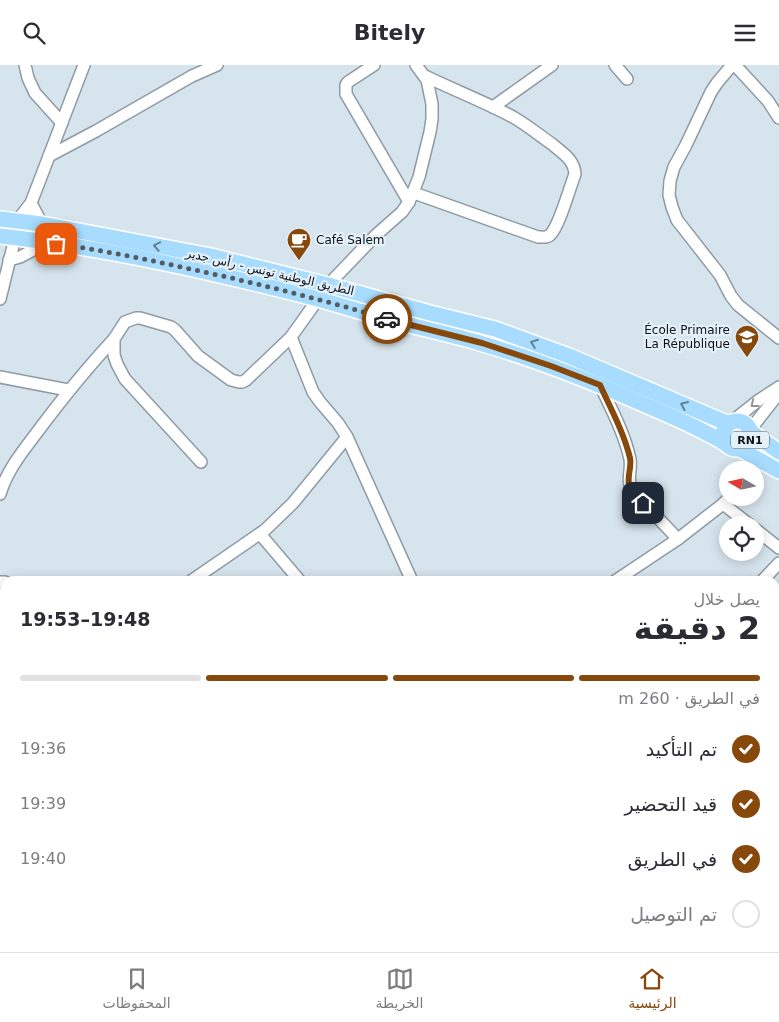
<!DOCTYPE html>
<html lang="ar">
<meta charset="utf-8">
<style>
:root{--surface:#fff;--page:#f2f2f3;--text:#2b2b33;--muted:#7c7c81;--line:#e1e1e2;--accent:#87480c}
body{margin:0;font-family:"DejaVu Sans",Vazirmatn,sans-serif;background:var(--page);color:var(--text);direction:rtl;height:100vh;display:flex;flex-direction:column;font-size:19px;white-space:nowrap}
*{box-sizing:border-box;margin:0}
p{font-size:16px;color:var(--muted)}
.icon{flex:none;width:28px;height:28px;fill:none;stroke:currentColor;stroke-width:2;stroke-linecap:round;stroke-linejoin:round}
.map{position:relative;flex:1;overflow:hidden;direction:ltr}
.panel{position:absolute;left:0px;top:511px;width:780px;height:376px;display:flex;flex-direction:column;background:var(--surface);border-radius:15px 15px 0 0;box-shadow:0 2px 12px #0003;direction:rtl}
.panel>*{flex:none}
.needle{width:32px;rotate:279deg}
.buttons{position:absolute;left:719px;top:396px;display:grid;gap:10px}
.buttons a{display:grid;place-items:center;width:45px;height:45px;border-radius:50%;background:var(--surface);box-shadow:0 2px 12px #0003;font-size:25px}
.pin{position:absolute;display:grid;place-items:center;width:42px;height:42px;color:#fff;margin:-21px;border-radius:10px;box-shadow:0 2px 8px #0006}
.courier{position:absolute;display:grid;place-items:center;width:50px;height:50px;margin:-25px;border:4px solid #87480c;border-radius:50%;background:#fff;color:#222;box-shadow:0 1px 6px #0007}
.headline em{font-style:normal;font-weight:600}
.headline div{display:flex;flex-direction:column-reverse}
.headline{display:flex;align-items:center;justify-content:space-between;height:85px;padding:0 20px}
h1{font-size:32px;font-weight:600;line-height:38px}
.bar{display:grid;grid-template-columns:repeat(4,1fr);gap:8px 5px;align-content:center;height:60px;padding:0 20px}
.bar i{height:6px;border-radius:4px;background:var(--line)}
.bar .on{background:var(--accent)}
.bar p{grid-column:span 4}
ol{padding:0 20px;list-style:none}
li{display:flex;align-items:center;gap:15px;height:55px}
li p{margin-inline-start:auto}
li .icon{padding:5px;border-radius:50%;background:var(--accent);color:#fff;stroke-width:4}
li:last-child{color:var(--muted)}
li i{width:28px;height:28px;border:2px solid var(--line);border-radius:50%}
header{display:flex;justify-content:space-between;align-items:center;height:65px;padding:0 20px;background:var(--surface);font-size:22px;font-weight:600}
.tab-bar{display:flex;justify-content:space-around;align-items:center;height:70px;border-top:1px solid var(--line);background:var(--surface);font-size:14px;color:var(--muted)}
.tab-bar a{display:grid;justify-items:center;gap:2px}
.tab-bar .on{color:var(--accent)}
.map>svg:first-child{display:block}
.building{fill:url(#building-cross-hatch)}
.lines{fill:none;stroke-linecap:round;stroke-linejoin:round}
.minor-casing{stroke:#8f9ba4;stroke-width:14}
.highway-casing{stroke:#fff;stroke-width:18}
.minor{stroke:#fff;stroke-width:11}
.highway{stroke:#a7dcfe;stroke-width:15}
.oneway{stroke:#638296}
.oneway2{stroke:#939596}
.done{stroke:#555c61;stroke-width:5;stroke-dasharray:0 9}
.route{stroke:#87480c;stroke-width:6}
.labels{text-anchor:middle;stroke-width:4.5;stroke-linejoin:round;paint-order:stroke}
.shield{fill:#e4f1fa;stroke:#4f565a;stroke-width:1}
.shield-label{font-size:11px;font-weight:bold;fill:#0f1316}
.poi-label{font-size:12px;fill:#0f1316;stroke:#e4f1fa;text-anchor:start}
.street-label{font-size:12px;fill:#0f1316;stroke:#e4f1fa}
</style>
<header><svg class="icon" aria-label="menu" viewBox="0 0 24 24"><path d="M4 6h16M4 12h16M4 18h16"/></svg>Bitely<svg class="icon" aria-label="search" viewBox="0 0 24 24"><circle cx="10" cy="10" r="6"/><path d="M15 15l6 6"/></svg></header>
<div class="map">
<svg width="779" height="887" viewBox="0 0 779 887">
<defs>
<pattern id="building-cross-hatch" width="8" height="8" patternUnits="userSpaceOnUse" patternTransform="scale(1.25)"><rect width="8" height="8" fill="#026e9d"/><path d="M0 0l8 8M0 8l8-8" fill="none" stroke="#4188a7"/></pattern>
</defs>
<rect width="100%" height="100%" fill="#d6e4ed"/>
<g class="building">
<polygon points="775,519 779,522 779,535 775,532"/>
<polygon points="775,569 779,573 779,579 775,575"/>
<polygon points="775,610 779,614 779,631 777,633 775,631"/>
<polygon points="775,659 776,659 779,661 779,680 775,683"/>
<polygon points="779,713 779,722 775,725 775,717"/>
<polygon points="779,832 779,848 775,842 775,835"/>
<polygon points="775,863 779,868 779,875 775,878"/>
<polygon points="447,882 460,882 463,885 461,887 442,887"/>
<polygon points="464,882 474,882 469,887 468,887"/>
<polygon points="477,882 487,882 492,887 482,887"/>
<polygon points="526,882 548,882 544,887 526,887 524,885"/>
<polygon points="601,882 617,882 613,887 606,887"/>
<polygon points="620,882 634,882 637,885 635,887 616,887"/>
<polygon points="660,882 676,882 672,887 666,887"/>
<polygon points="689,882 690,882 694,887 684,887"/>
<polygon points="739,882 748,882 751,887 736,887 735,886"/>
</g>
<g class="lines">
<defs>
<g id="minor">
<polyline points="25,0 28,13 35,28 62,58"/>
<polyline points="374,0 348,17 346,20 346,29 409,137"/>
<polyline points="615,0 627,14"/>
<polyline points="732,0 717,18 711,27 686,80 674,102 670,116 669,130 672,142 677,155 720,210 731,231 738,240 779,273"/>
<polyline points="735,0 768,36 779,53"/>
<polyline points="493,42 552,0"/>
<polyline points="49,91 96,66 192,11 217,0"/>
<path d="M414,128l124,44c5,0 9,1 12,-2 9,-8 20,-48 25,-61 -1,-15 -13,-21 -23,-30 -13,-9 -25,-19 -39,-27 -28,-15 -59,-27 -88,-41"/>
<polyline points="9,195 20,192 35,184 40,177 42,159 31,138"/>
<polyline points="0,234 15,173 17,156 31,138 84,0"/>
<polyline points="291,272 313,327 320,337 338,358 347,372 412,516"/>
<polyline points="0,312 68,325"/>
<path d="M600,320c11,23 25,50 30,74 2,12 -4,20 2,32l46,48"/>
<polyline points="730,358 759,335 779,322"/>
<polyline points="750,365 779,328"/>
<polyline points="201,397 125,314 117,299 114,290 114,274 125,257 136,253 140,253 171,262 175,265 198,291 231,315 239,317 242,317 246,315 291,272 328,220 376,170 402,147 409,137 419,112 430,67 432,54 432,39 427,15 416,0"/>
<path d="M0,429c7,-24 23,-43 38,-63 24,-32 48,-62 76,-92"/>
<polyline points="723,439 750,460"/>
<polyline points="755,464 779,483"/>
<polyline points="260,469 300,516"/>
<polyline points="191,516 265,465 293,438 347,372"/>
<polyline points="615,516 678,474 723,439 730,432"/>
<polyline points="762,516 779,498"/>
<polyline points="0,517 5,517"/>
<polyline points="0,534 5,543"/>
<polyline points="0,586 5,588"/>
<polyline points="775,642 779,645"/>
<polyline points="0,647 5,653"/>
<polyline points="0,748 5,753"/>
<polyline points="775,788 779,796"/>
<polyline points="0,827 5,826"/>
<polyline points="195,882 203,887"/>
<polyline points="365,882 369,887"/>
<polyline points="764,882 766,887"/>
<polyline points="430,883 435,887"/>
<polyline points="578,887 582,882"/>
<polyline points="640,887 644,882"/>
<polyline points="718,887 722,882"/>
</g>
<g id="highway">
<polyline points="0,154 42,159 211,191 328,220 430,248 495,264 569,291 729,359"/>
<path d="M0,171c107,12 213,36 318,63 25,7 51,15 76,22 30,8 60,14 89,23 55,16 108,37 160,60 28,12 57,24 83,40"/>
<circle cx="737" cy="370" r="14"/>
<polyline points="751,367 779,387"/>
<polyline points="740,384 779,406"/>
</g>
</defs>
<use href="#minor" class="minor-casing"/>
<use href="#highway" class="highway-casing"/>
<use href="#minor" class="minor"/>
<use href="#highway" class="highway"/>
</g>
<defs><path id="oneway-chevron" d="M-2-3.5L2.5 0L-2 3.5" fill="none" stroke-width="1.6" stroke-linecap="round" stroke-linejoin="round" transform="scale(1.25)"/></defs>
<g class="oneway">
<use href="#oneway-chevron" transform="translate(157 181) rotate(-169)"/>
<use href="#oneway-chevron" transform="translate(534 278) rotate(-160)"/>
<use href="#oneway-chevron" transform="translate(684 340) rotate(-157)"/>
</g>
<use class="oneway2" href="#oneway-chevron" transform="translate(754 339) rotate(142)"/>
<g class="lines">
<path class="done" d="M56,179c47,6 93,16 139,26 65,14 129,30 192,49"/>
<path class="route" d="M387,254l95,24 69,23 49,19c11,24 24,48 30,73 2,9 -3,17 -1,27 1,7 9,13 14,18"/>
</g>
<defs>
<symbol id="cafe-pin" viewBox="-11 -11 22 30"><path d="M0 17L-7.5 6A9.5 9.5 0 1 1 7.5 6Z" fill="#87480c" stroke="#e4f1fa"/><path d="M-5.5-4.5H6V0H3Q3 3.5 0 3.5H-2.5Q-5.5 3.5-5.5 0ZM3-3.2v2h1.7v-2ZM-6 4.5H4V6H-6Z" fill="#fff"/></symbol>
<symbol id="school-pin" viewBox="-11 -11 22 30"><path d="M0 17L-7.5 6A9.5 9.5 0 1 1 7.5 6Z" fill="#87480c" stroke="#e4f1fa"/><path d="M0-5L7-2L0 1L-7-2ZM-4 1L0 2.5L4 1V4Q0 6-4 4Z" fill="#fff"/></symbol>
</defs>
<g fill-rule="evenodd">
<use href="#cafe-pin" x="285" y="161" width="28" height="38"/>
<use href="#school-pin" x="733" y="258" width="28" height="38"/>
</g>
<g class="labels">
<rect class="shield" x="731" y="366.5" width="38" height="17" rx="4"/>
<g class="shield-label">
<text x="750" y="379">RN1</text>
</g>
<g class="poi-label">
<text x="316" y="179">Café Salem</text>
<text x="730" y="269" text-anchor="end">École Primaire<tspan x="730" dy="14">La République</tspan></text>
</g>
<g class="street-label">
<text transform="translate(270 207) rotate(13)" y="4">الطريق الوطنية تونس - رأس جدير</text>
</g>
</g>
</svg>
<div class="buttons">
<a><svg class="needle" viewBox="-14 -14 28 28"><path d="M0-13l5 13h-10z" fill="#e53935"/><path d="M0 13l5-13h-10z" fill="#7c7c81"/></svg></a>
<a><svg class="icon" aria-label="locate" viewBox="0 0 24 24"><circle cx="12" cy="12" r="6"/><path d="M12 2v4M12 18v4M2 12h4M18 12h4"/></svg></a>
</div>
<div class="pin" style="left:56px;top:179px;background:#ea580c"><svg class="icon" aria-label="bag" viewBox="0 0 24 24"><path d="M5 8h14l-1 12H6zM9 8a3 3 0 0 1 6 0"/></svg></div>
<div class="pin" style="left:643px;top:438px;background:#1f2937"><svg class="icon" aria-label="home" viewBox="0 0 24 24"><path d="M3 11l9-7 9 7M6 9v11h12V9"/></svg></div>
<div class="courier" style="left:387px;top:254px"><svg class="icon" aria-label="car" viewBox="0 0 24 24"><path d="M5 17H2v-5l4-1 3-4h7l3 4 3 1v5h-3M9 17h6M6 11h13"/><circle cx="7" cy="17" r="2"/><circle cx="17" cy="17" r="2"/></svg></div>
<section class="panel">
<div class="headline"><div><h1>2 دقيقة</h1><p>يصل خلال</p></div><em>19:48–19:53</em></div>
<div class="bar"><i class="on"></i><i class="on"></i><i class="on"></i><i></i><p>في الطريق · 260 m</p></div>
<ol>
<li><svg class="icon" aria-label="check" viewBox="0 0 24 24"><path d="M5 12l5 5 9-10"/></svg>تم التأكيد<p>19:36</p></li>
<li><svg class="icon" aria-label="check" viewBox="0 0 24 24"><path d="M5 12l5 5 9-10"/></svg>قيد التحضير<p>19:39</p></li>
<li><svg class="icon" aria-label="check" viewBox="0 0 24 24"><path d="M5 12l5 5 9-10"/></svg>في الطريق<p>19:40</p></li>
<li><i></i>تم التوصيل</li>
</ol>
</section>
</div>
<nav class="tab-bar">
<a class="on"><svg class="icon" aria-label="home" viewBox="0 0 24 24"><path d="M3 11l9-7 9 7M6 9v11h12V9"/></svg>الرئيسية</a>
<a><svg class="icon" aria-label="map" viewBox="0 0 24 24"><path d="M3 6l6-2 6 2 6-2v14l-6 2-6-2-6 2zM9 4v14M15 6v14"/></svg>الخريطة</a>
<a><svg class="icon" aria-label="saved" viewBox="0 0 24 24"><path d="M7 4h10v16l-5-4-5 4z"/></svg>المحفوظات</a>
</nav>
